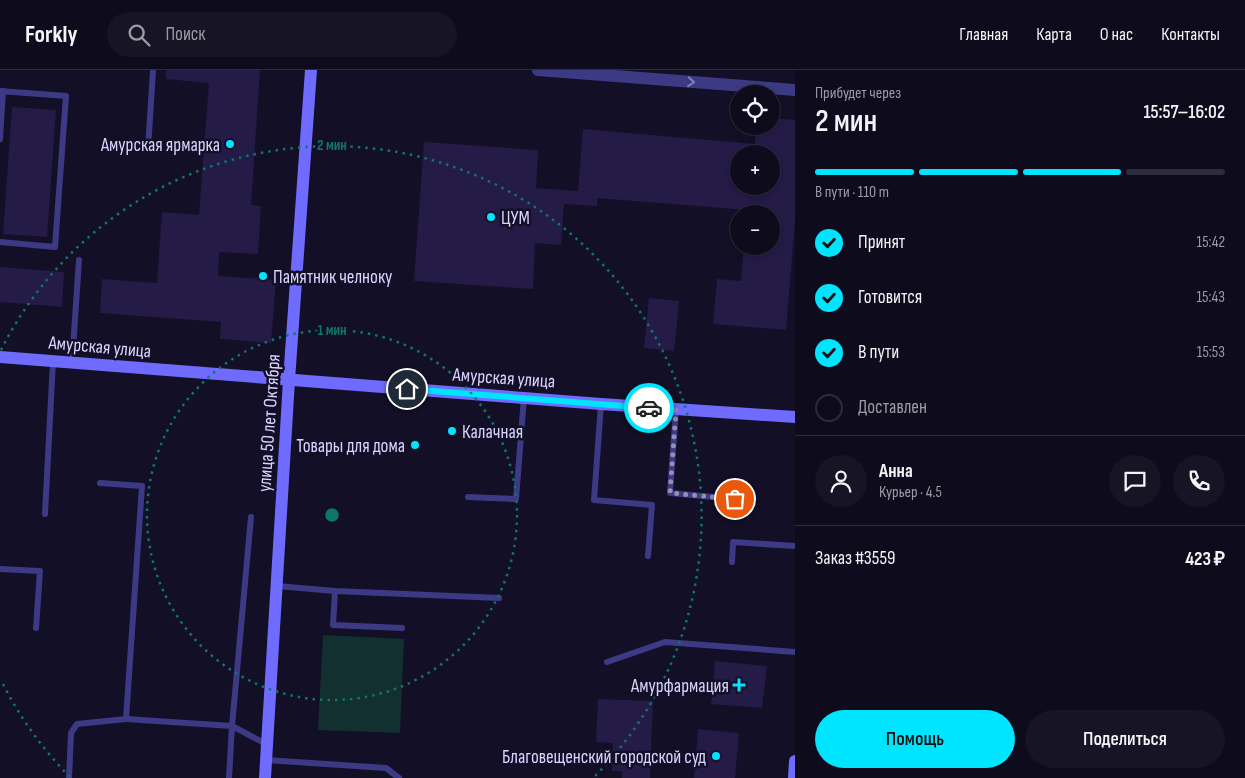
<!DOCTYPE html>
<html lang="ru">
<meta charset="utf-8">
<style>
:root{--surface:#0e0b1c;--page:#171425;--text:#f1f3f6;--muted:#9b9ba3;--line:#2e2b3b;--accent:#00e5ff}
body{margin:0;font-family:"Sofia Sans Condensed",sans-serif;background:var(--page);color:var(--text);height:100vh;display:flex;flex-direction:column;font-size:19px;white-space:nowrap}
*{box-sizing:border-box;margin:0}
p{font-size:16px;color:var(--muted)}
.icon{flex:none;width:28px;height:28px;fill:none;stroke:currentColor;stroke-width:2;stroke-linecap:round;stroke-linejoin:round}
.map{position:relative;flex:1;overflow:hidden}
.side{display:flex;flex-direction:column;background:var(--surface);width:450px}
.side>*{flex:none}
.fabs{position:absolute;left:730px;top:15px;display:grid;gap:10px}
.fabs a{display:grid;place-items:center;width:50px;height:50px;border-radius:50%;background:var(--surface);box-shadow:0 2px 8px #0003,0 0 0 1px var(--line);font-size:25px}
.pin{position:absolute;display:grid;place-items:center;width:42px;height:42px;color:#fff;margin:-21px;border:2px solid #fff;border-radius:50%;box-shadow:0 1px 5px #0007}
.courier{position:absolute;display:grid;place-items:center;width:50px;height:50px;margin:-25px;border:4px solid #00e5ff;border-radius:50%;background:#fff;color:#222;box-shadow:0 1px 6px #0007}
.overview em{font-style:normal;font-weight:600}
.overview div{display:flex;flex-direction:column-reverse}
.overview{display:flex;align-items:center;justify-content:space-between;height:85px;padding:0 20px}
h1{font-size:32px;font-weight:600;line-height:38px}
.bar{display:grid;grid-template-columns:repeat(4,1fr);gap:8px 5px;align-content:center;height:60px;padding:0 20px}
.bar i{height:6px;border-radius:4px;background:var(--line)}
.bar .active{background:var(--accent)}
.bar p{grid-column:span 4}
.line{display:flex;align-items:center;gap:12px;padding:0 20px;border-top:1px solid var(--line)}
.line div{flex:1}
.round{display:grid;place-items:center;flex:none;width:52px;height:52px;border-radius:26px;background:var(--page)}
ol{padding:0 20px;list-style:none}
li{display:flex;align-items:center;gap:15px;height:55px}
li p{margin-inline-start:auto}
li .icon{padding:5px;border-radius:50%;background:var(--accent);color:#111;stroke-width:4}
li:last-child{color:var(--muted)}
li i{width:28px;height:28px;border:2px solid var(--line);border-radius:50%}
.button{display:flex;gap:10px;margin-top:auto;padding:10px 20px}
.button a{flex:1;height:58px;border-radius:30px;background:var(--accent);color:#111;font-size:20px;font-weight:600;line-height:58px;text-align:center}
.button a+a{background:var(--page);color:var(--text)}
header{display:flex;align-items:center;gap:30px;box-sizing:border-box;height:70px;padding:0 25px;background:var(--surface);border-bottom:1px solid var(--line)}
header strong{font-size:24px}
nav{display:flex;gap:28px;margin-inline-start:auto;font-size:18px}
.search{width:350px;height:45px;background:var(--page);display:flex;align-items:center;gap:12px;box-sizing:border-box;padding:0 18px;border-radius:28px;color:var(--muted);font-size:19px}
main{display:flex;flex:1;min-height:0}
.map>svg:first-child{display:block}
.green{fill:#12302f}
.building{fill:#241b47;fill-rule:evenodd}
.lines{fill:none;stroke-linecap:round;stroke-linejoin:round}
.lane{stroke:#3d3a85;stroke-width:6}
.street{stroke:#3d3a85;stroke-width:12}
.secondary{stroke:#6f6bff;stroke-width:12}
.oneway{stroke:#837fbc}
.done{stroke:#948fb3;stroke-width:5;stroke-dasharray:0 9}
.route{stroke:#00e5ff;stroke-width:6}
.ring{fill:none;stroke:#0f766e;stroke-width:2.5;stroke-dasharray:2.5 5}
.poi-dot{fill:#00e5ff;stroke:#130f26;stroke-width:2}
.labels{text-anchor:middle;stroke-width:5;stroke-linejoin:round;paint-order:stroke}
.poi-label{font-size:19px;fill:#d9d4ff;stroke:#130f26;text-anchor:end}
.street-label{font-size:19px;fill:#d9d4ff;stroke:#130f26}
.centre{fill:#0f766e;stroke:#130f26;stroke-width:2.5}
.ring-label{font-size:15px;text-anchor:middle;font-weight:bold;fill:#0f766e;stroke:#130f26;stroke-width:5;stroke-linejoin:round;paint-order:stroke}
</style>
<header>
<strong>Forkly</strong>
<div class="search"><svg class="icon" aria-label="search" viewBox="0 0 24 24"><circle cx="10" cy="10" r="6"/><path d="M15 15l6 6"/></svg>Поиск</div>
<nav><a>Главная</a><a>Карта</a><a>О нас</a><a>Контакты</a></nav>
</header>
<main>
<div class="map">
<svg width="795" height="708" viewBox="0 0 795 708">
<rect width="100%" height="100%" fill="#130f26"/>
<polygon class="green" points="323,565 404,569 400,663 318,660"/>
<g class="building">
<polygon points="166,0 260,0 251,135 261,136 258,184 219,182 218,206 276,210 271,273 220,269 221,252 100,243 102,209 157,213 162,142 199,145 209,13 166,9"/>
<polygon points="12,37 56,40 47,167 3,164"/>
<path d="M771,48l24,2v101l-9,109 -73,-6 4,-45 24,2 3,-35h27v-32h-24v-4l-150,-12v8l-33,-2 -3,41 -26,-2 -2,46 -119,-8 10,-139 114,8 -2,38 42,3 5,-62 172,15 1,-18h15zM739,84h32v32h-32z"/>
<polygon points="0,197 64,202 62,237 0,232"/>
<polygon points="649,228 679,231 674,281 644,278"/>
<polygon points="715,591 767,596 762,638 711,634"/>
<polygon points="598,629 653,631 650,708 622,708 622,701 612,701 613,673 596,672"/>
<polygon points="698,659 739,663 735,708 694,708"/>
</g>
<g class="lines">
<g class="lane">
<polyline points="0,21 66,26 55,177 0,172"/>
<polyline points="0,69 3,21"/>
<polyline points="148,79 153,0"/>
<polyline points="72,293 79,190"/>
<polyline points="601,334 594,430 652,435 648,486"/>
<polyline points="676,339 670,423 735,429 733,445"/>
<polyline points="100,413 142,416 126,649 232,656 266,674"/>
<polyline points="468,427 516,429 524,327"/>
<polyline points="45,444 53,291"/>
<polyline points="732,492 733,472 795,476"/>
<polyline points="0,499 40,501 36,558"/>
<polyline points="277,516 335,521 499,528"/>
<polyline points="335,521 333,555 402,558"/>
<polyline points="607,592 665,572 795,582"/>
<polyline points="266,690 386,698 399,708"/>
<polyline points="69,708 71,663 77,654 126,649"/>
<polyline points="229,708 232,656 251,447"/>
</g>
<polyline class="street" points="538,0 795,20"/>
<g class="secondary">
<polyline points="0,287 601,334 795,347"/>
<polyline points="265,708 289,310 311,0"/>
<polyline points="794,708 795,691"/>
</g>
</g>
<defs><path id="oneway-chevron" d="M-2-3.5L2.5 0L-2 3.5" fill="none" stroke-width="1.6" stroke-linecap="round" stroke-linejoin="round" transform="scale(1.25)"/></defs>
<use class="oneway" href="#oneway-chevron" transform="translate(691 12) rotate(5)"/>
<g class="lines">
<polyline class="done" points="649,338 676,340 670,423 735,429"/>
<polyline class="route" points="407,319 649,338"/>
</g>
<g class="ring">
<circle cx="332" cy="445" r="185"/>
<path d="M70 707A370 370 0 0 1 1 610M1 280A370 370 0 1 1 594 707"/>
</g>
<g class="poi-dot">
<circle cx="230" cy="74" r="5"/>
<circle cx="491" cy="147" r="5"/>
<circle cx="263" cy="206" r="5"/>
<circle cx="452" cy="361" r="5"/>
<circle cx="415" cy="375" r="5"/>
<path d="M736.5 607.5h5v5h5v5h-5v5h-5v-5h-5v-5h5z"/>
<circle cx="716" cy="686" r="5"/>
</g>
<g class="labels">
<g class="poi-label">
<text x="220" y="81">Амурская ярмарка</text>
<text x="501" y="154" text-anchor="start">ЦУМ</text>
<text x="273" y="213" text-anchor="start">Памятник челноку</text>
<text x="462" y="368" text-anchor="start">Калачная</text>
<text x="405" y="382">Товары для дома</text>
<text x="729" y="622">Амурфармация</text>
<text x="706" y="693">Благовещенский городской суд</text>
</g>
<g class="street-label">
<text transform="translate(100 276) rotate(5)" y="7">Амурская улица</text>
<text transform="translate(504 307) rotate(4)" y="7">Амурская улица</text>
<text transform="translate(268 353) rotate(-86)" y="7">улица 50 лет Октября</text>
</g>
</g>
<circle cx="332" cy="445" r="8" class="centre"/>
<g class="ring-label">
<text x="332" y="80">2 мин</text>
<text x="332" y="265">1 мин</text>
</g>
</svg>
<div class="fabs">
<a><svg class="icon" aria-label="locate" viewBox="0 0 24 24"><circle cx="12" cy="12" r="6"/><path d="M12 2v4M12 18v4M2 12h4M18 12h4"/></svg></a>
<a>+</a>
<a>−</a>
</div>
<div class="pin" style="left:735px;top:429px;background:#ea580c"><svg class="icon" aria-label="bag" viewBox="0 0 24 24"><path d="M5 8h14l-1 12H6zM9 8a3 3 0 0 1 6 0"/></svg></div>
<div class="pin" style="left:407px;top:319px;background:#1f2937"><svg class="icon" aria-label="home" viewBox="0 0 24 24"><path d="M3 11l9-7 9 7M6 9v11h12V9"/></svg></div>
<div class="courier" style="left:649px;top:338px"><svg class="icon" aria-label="car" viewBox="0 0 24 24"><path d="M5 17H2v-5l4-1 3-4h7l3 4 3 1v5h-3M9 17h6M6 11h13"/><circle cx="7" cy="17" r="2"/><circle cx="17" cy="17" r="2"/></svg></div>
</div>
<section class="side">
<div class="overview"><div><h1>2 мин</h1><p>Прибудет через</p></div><em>15:57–16:02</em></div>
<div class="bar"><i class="active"></i><i class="active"></i><i class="active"></i><i></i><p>В пути · 110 m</p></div>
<ol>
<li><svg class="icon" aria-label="check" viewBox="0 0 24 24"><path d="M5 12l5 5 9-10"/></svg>Принят<p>15:42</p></li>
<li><svg class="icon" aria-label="check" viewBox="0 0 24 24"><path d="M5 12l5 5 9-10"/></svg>Готовится<p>15:43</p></li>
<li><svg class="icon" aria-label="check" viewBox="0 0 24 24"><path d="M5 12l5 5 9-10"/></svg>В пути<p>15:53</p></li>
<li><i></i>Доставлен</li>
</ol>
<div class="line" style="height:90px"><a class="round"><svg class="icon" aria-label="person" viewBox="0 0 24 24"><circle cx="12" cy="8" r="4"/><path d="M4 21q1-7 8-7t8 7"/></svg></a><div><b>Анна</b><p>Курьер · 4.5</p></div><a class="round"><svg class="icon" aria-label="chat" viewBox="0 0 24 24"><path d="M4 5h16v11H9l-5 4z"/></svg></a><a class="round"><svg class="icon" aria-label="phone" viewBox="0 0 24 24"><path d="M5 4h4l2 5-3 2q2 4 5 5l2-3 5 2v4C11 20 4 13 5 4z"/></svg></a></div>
<div class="line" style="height:65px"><div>Заказ #3559</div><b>423 ₽</b></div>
<div class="button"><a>Помощь</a><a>Поделиться</a></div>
</section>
</main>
